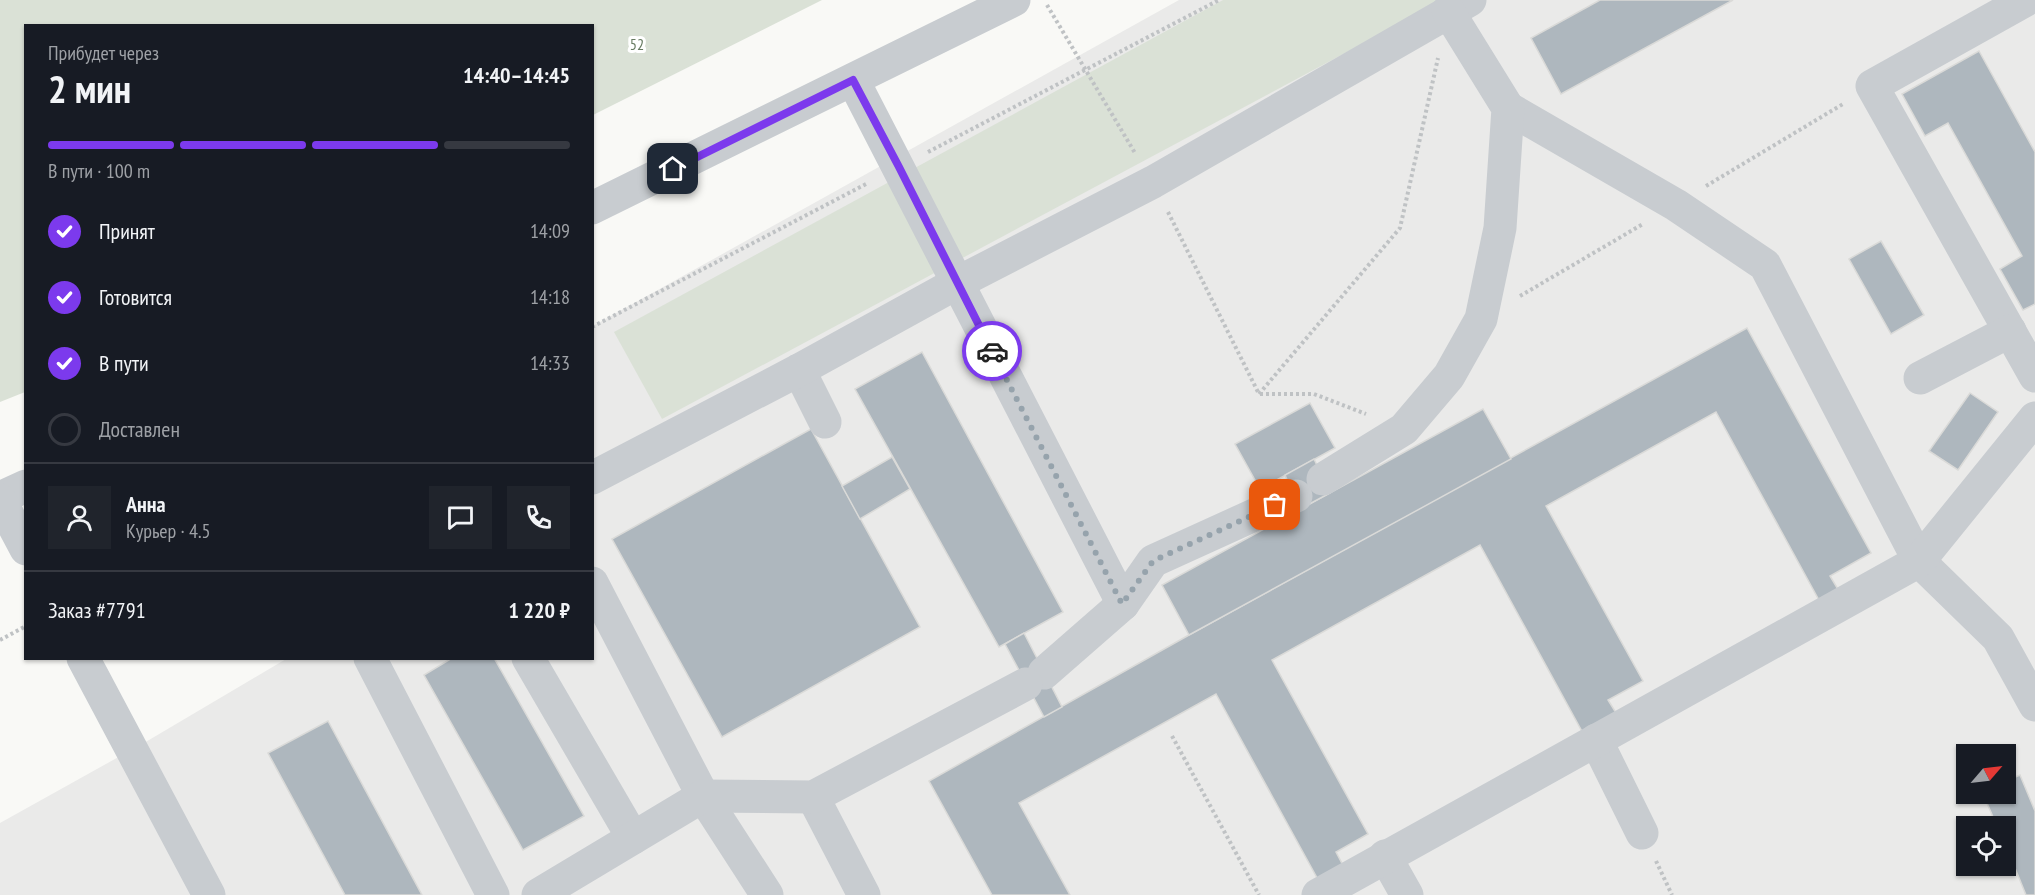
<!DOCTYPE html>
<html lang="ru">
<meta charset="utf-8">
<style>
:root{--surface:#171b24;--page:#20242c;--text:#f1f3f6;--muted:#9ea1a6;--line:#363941;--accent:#7c3aed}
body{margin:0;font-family:"PT Sans Narrow",sans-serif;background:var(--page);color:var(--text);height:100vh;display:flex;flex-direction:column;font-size:22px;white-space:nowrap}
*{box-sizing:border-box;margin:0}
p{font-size:20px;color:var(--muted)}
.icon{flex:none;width:33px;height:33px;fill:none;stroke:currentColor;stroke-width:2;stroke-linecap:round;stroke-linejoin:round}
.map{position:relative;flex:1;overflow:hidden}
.details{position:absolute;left:24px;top:24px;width:570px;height:636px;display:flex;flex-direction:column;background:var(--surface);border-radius:0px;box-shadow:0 2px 4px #0004}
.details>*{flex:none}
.needle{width:39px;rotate:62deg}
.buttons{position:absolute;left:1956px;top:744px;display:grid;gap:12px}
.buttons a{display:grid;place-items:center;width:60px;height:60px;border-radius:0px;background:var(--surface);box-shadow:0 2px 4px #0004;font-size:30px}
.pin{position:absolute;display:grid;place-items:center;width:51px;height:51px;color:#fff;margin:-26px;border-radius:12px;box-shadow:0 3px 9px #0006}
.courier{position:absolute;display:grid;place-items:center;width:60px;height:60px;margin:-30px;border:4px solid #7c3aed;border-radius:50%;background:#fff;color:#222;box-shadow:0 2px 8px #0007}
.headline em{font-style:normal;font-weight:600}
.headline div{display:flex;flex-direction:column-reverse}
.headline{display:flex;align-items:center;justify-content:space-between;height:102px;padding:0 24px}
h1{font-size:39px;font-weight:600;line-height:45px}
.bar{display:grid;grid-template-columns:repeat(4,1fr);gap:9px 6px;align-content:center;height:72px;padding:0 24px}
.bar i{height:8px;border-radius:4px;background:var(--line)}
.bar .active{background:var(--accent)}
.bar p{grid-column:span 4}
.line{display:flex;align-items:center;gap:15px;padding:0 24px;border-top:2px solid var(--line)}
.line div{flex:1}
.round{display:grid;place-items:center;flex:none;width:63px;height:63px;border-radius:0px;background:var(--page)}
ol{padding:0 24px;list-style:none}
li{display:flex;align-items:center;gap:18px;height:66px}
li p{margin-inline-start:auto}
li .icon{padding:6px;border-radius:50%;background:var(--accent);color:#fff;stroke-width:4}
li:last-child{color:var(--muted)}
li i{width:33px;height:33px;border:3px solid var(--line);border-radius:50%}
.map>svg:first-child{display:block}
.built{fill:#eaeae9;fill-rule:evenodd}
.green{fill:#dae1d6}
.building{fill:#aeb7be;stroke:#dadad8;stroke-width:1.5}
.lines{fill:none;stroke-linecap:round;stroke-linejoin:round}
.path{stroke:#bfc2c4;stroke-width:4;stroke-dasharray:3 3;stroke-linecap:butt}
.minor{stroke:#c8ccd0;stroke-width:33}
.done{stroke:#96a3ac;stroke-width:6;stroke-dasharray:0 10.8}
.route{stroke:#7c3aed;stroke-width:8}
.labels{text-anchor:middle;stroke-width:6;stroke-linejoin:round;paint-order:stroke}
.park-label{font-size:16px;fill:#667a60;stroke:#fff}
</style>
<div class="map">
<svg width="2035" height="895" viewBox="0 0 2035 895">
<rect width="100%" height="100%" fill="#f9f9f6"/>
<path class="built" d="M1179,0h856v895h-2035v-72l149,-83 137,-81 306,-1 1,-332zM1966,754h40v40h-40zM1966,826h40v40h-40z"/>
<g class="green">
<polygon points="0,0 822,0 593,115 592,26 26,26 25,392 0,402"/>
<polygon points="1223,0 1444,0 662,419 614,332"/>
</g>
<g class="building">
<polygon points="1600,0 1733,0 1561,94 1531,38"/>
<polygon points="1979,51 2035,152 2035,304 2023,310 2000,269 2022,256 1948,123 1925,136 1902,94"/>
<polygon points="1881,241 1924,315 1891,334 1849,259"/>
<polygon points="1747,328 1871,553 1830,576 1839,591 1820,602 1716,412 1546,506 1643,681 1608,700 1618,716 1584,735 1480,545 1272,660 1368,834 1336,852 1346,871 1321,885 1216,694 1019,803 1070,895 992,895 929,781 1189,635"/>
<polygon points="922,352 1063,612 999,647 855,389"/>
<polygon points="1970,393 1998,412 1958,470 1929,451"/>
<polygon points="1310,403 1335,448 1260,489 1235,444"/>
<polygon points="1483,409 1511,459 1189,635 1162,585"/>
<polygon points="811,429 920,627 722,737 612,539"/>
<polygon points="892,457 910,489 860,519 842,486"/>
<polygon points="1314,459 1330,493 1300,509 1285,475"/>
<polygon points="1024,633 1062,707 1044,717 1005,644"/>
<polygon points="452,658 494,658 584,816 523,850 424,675"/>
<polygon points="328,721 422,895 345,895 268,753"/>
<polygon points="2020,775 2035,811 2035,895 2026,895 2006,846 2006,826 1997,826 1983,794 2006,794 2006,781"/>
</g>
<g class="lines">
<g class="path">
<polyline points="1047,5 1135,153"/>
<polyline points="928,152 1219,0"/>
<polyline points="1706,186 1843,104"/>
<polyline points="1168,212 1259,394"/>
<polyline points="1520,296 1643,224"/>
<polyline points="592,327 868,183"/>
<polyline points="1259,394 1400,228 1438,58"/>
<polyline points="1260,394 1314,394 1366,414"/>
<polyline points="0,640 26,626"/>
<polyline points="1172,736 1259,895"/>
<polyline points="1656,861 1672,895"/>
</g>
<g class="minor">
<polyline points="2026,0 1872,86 2035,376"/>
<polyline points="853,80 1123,604"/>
<polyline points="1508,108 1676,205 1765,265 1919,561 1998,638 2035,705"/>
<polyline points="592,208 1014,0"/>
<polyline points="799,370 825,422"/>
<polyline points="1920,378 2010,331"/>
<polyline points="592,478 799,370 957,283 1153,182 1470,0"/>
<polyline points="1323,479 1404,429 1449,376 1481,319 1500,228 1508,108 1448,11"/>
<polyline points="0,498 26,486"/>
<polyline points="0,500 26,549"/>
<polyline points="592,583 703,796 767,895"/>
<polyline points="83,658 209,895"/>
<polyline points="370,658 493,895"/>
<polyline points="528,658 633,838"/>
<polyline points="1044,673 1123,604 1153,561 1296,496"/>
<polyline points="1596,740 1642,833"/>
<polyline points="813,797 864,895"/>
<polyline points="1385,856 1407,895"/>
<polyline points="538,895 703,796 813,797 1026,684"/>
<polyline points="1318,895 1919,561 2035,418"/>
</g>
</g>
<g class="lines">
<polyline class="done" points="992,351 1122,604 1153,561 1275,505"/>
<polyline class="route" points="673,169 853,80 899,167 992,351"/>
</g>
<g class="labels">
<g class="park-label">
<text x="637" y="50">52</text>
</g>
</g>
</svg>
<div class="buttons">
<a><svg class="needle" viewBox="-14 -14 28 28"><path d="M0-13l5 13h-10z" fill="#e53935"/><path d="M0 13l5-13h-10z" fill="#9ea1a6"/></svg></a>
<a><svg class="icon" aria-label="locate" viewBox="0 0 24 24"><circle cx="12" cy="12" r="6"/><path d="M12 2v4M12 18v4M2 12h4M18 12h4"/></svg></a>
</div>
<div class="pin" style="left:1275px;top:505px;background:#ea580c"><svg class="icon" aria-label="bag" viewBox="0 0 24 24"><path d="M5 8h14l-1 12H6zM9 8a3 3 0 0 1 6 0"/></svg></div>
<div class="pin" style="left:673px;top:169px;background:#1f2937"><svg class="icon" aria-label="home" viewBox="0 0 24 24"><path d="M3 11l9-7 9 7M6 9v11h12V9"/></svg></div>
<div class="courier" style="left:992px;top:351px"><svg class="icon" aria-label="car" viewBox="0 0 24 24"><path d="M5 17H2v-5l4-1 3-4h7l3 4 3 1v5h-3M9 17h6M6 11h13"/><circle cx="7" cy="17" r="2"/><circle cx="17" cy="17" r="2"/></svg></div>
<section class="details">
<div class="headline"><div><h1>2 мин</h1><p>Прибудет через</p></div><em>14:40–14:45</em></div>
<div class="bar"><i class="active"></i><i class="active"></i><i class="active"></i><i></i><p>В пути · 100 m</p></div>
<ol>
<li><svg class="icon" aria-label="check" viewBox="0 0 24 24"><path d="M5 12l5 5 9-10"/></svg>Принят<p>14:09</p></li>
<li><svg class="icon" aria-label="check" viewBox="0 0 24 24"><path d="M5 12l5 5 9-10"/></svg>Готовится<p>14:18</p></li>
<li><svg class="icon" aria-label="check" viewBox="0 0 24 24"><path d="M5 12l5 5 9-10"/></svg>В пути<p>14:33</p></li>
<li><i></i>Доставлен</li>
</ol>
<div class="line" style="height:108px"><a class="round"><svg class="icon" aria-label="person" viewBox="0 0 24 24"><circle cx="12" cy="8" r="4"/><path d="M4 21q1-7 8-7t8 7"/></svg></a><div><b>Анна</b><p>Курьер · 4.5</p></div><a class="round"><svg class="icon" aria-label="chat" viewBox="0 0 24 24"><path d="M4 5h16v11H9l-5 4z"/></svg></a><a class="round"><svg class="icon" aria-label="phone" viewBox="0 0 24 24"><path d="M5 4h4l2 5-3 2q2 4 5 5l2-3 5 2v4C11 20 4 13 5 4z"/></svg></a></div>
<div class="line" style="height:78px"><div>Заказ #7791</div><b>1 220 ₽</b></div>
</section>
</div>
